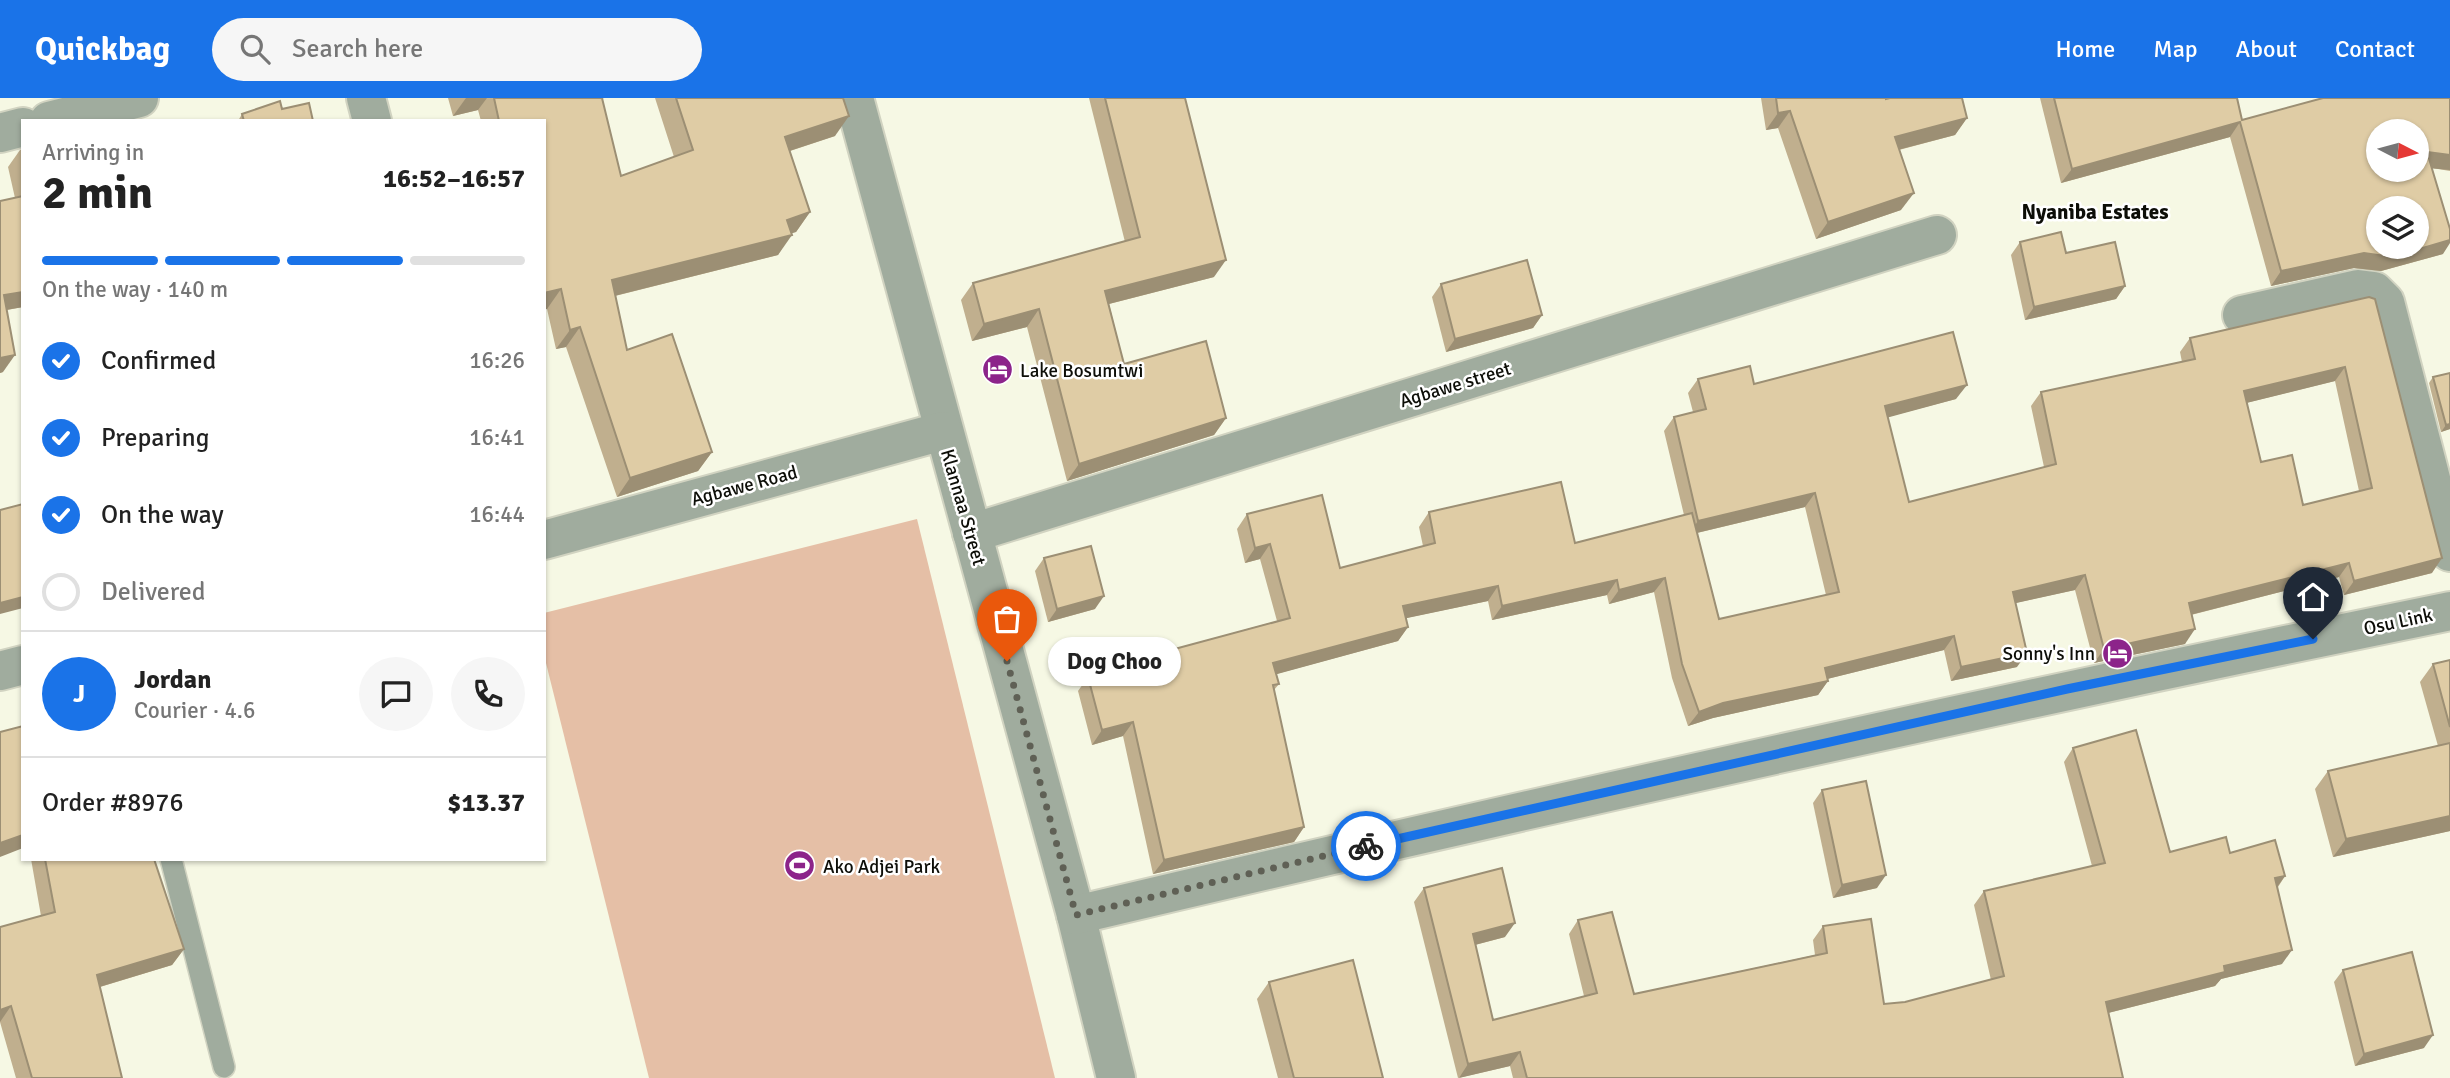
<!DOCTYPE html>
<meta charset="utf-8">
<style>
:root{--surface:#fff;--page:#f6f6f6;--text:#222;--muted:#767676;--line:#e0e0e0;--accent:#1a73e8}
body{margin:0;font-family:Signika,sans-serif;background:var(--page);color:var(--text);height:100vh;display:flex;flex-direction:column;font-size:26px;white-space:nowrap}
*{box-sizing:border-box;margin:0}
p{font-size:23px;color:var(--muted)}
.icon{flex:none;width:38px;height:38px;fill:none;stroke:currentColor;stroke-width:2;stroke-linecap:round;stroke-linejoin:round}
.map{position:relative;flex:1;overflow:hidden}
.panel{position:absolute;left:21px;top:21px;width:525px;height:742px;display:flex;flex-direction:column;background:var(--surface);border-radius:0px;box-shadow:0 2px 5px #0004}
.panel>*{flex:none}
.needle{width:46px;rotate:96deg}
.fabs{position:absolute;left:2366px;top:21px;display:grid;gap:14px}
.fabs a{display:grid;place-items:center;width:63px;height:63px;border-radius:50%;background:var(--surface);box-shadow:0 2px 5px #0004;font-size:35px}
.pin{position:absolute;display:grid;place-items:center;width:60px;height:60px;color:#fff;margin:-72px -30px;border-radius:50% 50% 50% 0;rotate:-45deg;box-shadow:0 0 7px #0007}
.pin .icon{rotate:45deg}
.courier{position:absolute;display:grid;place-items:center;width:70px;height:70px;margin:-35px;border:5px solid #1a73e8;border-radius:50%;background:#fff;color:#222;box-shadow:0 2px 9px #0007}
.bubble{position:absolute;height:49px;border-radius:24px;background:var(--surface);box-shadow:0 2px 5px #0004;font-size:23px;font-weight:700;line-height:49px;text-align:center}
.headline em{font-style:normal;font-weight:700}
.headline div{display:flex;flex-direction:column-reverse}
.headline{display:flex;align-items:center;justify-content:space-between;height:119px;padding:0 21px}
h1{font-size:46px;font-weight:700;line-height:52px}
.bar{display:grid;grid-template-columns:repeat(4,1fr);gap:10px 7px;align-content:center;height:84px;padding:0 21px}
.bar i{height:9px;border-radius:5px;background:var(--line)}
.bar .active{background:var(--accent)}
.bar p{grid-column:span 4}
.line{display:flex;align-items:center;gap:18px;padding:0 21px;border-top:2px solid var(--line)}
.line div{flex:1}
.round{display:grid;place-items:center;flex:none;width:74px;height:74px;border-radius:37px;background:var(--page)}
ol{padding:0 21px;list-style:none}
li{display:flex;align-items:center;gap:21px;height:77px}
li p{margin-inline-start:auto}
li .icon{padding:7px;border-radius:50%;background:var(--accent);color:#fff;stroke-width:4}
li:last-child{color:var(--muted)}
li i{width:38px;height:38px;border:4px solid var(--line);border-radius:50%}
header{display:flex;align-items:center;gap:42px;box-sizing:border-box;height:98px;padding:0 35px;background:var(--accent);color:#fff}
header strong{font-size:33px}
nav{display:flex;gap:38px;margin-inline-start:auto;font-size:24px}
.search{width:490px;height:63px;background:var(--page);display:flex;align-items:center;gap:18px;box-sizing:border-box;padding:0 24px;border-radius:38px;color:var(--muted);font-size:26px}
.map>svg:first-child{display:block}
.green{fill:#e5bfa6}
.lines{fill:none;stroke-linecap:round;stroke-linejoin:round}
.service-casing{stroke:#d1d3c1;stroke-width:24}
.minor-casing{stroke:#d1d3c1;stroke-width:42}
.service{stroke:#a0ac9e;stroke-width:21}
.minor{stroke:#a0ac9e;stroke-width:38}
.wall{fill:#c0af8e;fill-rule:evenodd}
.shaded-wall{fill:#9c8f74}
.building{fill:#dfcca5;stroke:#9c8f74;stroke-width:2;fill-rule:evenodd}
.done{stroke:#5f6055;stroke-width:7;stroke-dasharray:0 12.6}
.route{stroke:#1a73e8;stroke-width:9}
.labels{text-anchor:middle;stroke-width:5;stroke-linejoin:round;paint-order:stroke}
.poi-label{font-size:19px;fill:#0d0e08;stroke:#fff;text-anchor:start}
.street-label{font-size:19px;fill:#0d0e08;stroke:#fff}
.neighbourhood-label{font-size:21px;font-weight:bold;fill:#0d0e08;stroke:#fff}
</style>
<header>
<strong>Quickbag</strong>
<div class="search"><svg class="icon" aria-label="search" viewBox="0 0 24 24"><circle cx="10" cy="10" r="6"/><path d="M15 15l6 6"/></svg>Search here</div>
<nav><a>Home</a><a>Map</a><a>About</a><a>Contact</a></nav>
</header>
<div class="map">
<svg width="2450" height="980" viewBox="0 0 2450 980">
<rect width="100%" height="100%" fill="#f6f8e4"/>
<polygon class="green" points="917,421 1055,980 649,980 544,557 544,515"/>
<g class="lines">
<defs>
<polyline id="service" points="171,761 224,969"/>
<g id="minor">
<polyline points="366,0 372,23"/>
<polyline points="854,0 1076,817 1116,980"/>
<polyline points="49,23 139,0"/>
<polyline points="0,35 23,29"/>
<polyline points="2242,217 2358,191 2374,193 2385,204 2450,454"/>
<polyline points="972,435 1937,137"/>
<polyline points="544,442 943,333"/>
<polyline points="0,573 23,567"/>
<path d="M1076,817c456,-108 914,-210 1374,-304"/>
</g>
</defs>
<use href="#service" class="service-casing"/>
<use href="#minor" class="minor-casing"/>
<use href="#service" class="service"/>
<use href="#minor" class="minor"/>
</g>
<g class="wall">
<polygon points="448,0 604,0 602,1 621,78 674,59 655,0 843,0 835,38 790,53 810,114 796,134 791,135 778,157 615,198 627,252 712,354 698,373 617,399 566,249 556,251 547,211 544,23 481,23 478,12 453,18"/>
<polygon points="1089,0 1187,0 1185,0 1214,179 1109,206 1124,266 1226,320 1214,337 1067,383 1027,229 972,243 961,202 973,185 1125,144"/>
<polygon points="1761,0 1886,0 1886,1 1967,20 1955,37 1899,52 1901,112 1816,141 1778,30 1766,32"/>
<polygon points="2040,0 2237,0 2242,22 2450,0 2450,73 2432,70 2443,156 2381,173 2354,170 2271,188 2230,39 2061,85"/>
<polygon points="282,11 313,23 238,23 242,16"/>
<polygon points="23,51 23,209 7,212 3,274 0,275 15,100 8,69 20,52"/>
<polygon points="2020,144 2066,155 2125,188 2116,201 2025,222 2011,157"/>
<polygon points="1441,186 1542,217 1533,230 1446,254 1432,199"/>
<path d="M2369,199l63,276 -88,22 -5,-18 -148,38 -6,29 -91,19 -19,-73 -60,13 2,64 -66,14 -7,-31 -117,29 1,2 -10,14 -105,23 -25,8 -16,-48 -18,-86 -45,12 -2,-9 -115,25 -4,-19 -82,17 2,9 -10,14 -122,33 3,10 -5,6 30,137 -10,15 -141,32 -30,-138 -31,9 -14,-54 10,-14 64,-18 4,-5 121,-33 -17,-62 -15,4 -8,-34 10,-15 93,54 83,-22 -4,-19 10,-15 146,31 109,-28 -20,-84 10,-14 19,-5 -5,-19 10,-14 258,20 -69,18 22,85 135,-35 -13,-61 10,-14 141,-30 -2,-10 10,-14zM2335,283l24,110 -56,14 -42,-43 -15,-59zM1805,409l21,88 -107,24 -22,-86z"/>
<polygon points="2433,279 2450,331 2441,334 2429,285"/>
<polygon points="1044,460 1095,511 1048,524 1035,473"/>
<polygon points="2450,562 2450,733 2333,759 2315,691 2328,673 2438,648 2420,584 2433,566"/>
<polygon points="2073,650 2170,754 2230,755 2285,778 2278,789 2282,866 2221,881 2215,888 2108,915 2123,980 1513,980 1510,968 1458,980 1414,804 1424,790 1505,839 1475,847 1493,922 1584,898 1569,836 1578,822 1634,896 1815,857 1813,842 1823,828 1884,906 1905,904 1991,882 1974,807 1984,793 2092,768 2064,664"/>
<polygon points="1822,692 1877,790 1833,800 1813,705"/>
<polygon points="31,761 154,761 184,851 172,867 100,889 122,980 16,980 0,924 0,829 41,818"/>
<polygon points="2343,872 2424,950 2355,968 2334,884"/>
<polygon points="1269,884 1383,980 1278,980 1257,901"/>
</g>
<g class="shaded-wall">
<polygon points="466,0 487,0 478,12 453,18"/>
<polygon points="1790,13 1778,30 1766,32 1778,15"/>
<polygon points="849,18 835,38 771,59 785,39"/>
<polygon points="1967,20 1955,37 1882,56 1895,39"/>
<polygon points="2240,24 2230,39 2061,85 2072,71"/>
<polygon points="2427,54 2450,57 2450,72 2417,69"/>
<polygon points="1914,95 1901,112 1816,141 1828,124"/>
<polygon points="810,114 796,134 773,141 787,122"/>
<polygon points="792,137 778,157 598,202 612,182"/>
<polygon points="2450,142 2450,145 2443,156 2381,173 2354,170 2271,188 2281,173 2364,155"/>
<polygon points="1226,162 1214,179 1093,210 1105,193"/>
<polygon points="2125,188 2116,201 2025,222 2034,209"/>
<polygon points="561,191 547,211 544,212 544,195"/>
<polygon points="23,194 23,209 0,213 4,197"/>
<polygon points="1039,211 1027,229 972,243 984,226"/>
<polygon points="1542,217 1533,230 1446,254 1455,241"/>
<polygon points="580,229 566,249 556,251 570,232"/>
<polygon points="15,257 3,274 0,275 0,260"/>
<polygon points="2345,269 2335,283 2234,308 2244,293"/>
<polygon points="1967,287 1956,301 1875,323 1885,308"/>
<polygon points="1226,320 1214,337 1067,383 1079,366"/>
<polygon points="2450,326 2450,331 2441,334 2446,327"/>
<polygon points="712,354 698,373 617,399 630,380"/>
<polygon points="1815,395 1805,409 1688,437 1698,423"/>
<polygon points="1270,446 1260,461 1245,465 1255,450"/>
<polygon points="2442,460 2432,475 2344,497 2354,483"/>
<polygon points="2349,465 2339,479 2178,520 2189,505"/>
<polygon points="2085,477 2075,492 2003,508 2013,494"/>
<polygon points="1665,480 1654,494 1609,506 1619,492"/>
<polygon points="1617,482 1607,497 1492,522 1502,508"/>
<polygon points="1498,488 1488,503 1393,523 1403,508"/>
<polygon points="1104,498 1095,511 1048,524 1057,511"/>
<polygon points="23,499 23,510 0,516 0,505"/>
<polygon points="1408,529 1398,543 1263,580 1273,565"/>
<polygon points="2195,531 2185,546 2094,565 2104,551"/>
<polygon points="1954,538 1944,552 1815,584 1825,570"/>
<polygon points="2027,555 2017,569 1951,583 1961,569"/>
<polygon points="1828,583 1818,597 1713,620 1688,628 1699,614 1723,605"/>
<polygon points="1133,624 1123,638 1092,647 1102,632"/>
<polygon points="2450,718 2450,733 2333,759 2346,741"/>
<polygon points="1304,729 1294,744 1153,776 1164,762"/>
<polygon points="23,737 23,750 0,759 0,745"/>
<polygon points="1886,777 1877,790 1833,800 1842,787"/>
<polygon points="2285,778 2275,792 2275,780"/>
<polygon points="1515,825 1505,839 1463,850 1473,836"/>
<polygon points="184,851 172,867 86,893 97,877"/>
<polygon points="2292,852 2282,866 2221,881 2215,888 2096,918 2106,904 2224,868"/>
<polygon points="11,908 0,924 0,912"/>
<polygon points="2433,937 2424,950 2355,968 2364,956"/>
<polygon points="1520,954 1510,968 1459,980 1468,966"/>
</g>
<g class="building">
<polygon points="494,0 602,0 621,78 693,52 676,0 843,0 849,18 785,39 810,114 787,122 792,137 612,182 627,252 672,236 712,354 630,380 580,229 570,232 561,191 544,195 544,23 499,23"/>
<polygon points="1105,0 1185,0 1226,162 1105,193 1124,266 1206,243 1226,320 1079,366 1039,211 984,226 973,185 1140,139"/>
<polygon points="1776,0 1886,0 1886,1 1890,0 1962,0 1967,20 1895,39 1914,95 1828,124 1790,13 1778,15"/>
<path d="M2054,0h183l5,22 81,-22h127v57l-23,-3 23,77v11l-58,17 -28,-4 -83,18 -41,-149 -168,47zM2378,33h39v39h-39zM2378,110h39v39h-39z"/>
<polygon points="280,3 282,11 309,5 313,23 244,23 242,16"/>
<polygon points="23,98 23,194 4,197 15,257 0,260 0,103"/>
<polygon points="2061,134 2066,155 2115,144 2125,188 2034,209 2020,144"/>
<polygon points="1527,162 1542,217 1455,241 1441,186"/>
<path d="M2369,199l6,2 67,259 -88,23 -5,-18 -160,40 6,26 -91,20 -19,-74 -72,17 14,61 -66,14 -7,-31 -129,32 3,13 -105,22 -24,9 -17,-48 -17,-86 -46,12 -2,-10 -115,26 -4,-20 -95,20 5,21 -135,36 6,21 -6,1 31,142 -140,33 -31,-138 -31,8 -14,-53 69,-19 -1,-4 134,-36 -20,-74 -15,4 -8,-34 75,-19 18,73 95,-25 -6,-31 132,-30 14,61 117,-30 27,106 120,-27 -24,-99 -117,28 -24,-104 32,-8 -8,-30 52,-13 4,18 199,-52 14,53 -82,21 24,96 147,-38 -15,-72 154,-33 -5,-21zM2345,269l27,121 -69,17 -11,-50 -31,7 -17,-71z"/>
<polygon points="2450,275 2450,326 2446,327 2433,279"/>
<polygon points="23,406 23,499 0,505 0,412"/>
<polygon points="1091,448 1104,498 1057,511 1044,460"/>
<polygon points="2450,562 2450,629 2433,566"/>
<polygon points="23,628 23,737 0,745 0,634"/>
<polygon points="2136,632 2170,754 2226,739 2230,755 2275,742 2285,778 2275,780 2292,852 2224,868 2225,874 2106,904 2123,980 1527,980 1520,954 1468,966 1424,790 1502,770 1515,825 1473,836 1493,922 1597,895 1578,822 1612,814 1634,896 1827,855 1823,828 1871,821 1884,906 1905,904 2004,878 1984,793 2105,765 2073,650"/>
<polygon points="2450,645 2450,718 2346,741 2328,673"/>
<polygon points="1866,683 1886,777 1842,787 1822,692"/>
<polygon points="45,761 154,761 184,851 97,877 122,980 32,980 11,908 0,912 0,829 55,814"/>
<polygon points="2412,854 2433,937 2364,956 2343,872"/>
<polygon points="1353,862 1383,980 1294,980 1269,884"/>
</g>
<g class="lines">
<polyline class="done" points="1007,563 1076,817 1366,748"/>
<polyline class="route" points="1366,748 2067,591 2313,541"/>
</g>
<defs>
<symbol id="hotel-disc" viewBox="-11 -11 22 22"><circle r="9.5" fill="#8c248a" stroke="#fff"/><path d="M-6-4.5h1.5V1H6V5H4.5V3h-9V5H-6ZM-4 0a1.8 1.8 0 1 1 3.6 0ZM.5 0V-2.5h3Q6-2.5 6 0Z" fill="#fff"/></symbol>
<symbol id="stadium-disc" viewBox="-11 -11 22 22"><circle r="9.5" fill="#8c248a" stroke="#fff"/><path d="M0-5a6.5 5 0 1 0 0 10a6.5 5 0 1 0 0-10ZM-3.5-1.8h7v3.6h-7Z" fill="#fff"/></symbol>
</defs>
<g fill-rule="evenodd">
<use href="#hotel-disc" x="980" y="254" width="35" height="35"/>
<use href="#hotel-disc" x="2100" y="538" width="35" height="35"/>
<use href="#stadium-disc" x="782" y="750" width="35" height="35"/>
</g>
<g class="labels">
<g class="poi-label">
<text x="1020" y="279">Lake Bosumtwi</text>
<text x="2095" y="562" text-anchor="end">Sonny's Inn</text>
<text x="823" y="775">Ako Adjei Park</text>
</g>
<g class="street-label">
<text transform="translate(1455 286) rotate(-17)" y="7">Agbawe street</text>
<text transform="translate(744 387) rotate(-15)" y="7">Agbawe Road</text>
<text transform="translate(964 409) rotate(74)" y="7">Klannaa Street</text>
<text transform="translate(2398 523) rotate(-12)" y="7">Osu Link</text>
</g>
<g class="neighbourhood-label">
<text x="2095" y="121">Nyaniba Estates</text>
</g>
</g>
</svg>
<div class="fabs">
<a><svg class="needle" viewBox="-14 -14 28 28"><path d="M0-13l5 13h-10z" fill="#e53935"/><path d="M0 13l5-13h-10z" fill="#767676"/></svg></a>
<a><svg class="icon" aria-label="layers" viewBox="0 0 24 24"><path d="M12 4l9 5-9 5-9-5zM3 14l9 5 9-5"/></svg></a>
</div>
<div class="pin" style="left:1007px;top:563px;background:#ea580c"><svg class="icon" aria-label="bag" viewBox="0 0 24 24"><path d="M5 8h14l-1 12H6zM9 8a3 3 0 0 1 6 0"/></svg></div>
<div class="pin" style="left:2313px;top:541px;background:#1f2937"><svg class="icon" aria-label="home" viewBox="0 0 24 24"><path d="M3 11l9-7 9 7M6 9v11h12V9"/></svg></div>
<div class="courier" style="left:1366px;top:748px"><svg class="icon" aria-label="bike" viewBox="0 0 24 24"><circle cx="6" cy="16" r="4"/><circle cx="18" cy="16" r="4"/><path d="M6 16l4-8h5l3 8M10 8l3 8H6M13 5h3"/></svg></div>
<div class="bubble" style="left:1048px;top:539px;width:133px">Dog Choo</div>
<section class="panel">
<div class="headline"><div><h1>2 min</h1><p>Arriving in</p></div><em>16:52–16:57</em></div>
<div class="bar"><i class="active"></i><i class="active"></i><i class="active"></i><i></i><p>On the way · 140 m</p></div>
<ol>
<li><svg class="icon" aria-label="check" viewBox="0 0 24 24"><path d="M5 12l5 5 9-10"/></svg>Confirmed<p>16:26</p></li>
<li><svg class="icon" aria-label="check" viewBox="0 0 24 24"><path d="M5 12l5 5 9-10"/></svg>Preparing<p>16:41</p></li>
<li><svg class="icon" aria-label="check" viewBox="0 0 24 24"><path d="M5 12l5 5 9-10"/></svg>On the way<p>16:44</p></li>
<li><i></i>Delivered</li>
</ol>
<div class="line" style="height:126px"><b class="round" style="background:var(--accent);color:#fff">J</b><div><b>Jordan</b><p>Courier · 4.6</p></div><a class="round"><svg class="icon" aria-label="chat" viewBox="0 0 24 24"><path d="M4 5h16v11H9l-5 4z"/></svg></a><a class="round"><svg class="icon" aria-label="phone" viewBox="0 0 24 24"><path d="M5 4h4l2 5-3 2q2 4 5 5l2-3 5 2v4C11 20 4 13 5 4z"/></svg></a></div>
<div class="line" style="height:91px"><div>Order #8976</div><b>$13.37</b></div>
</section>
</div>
